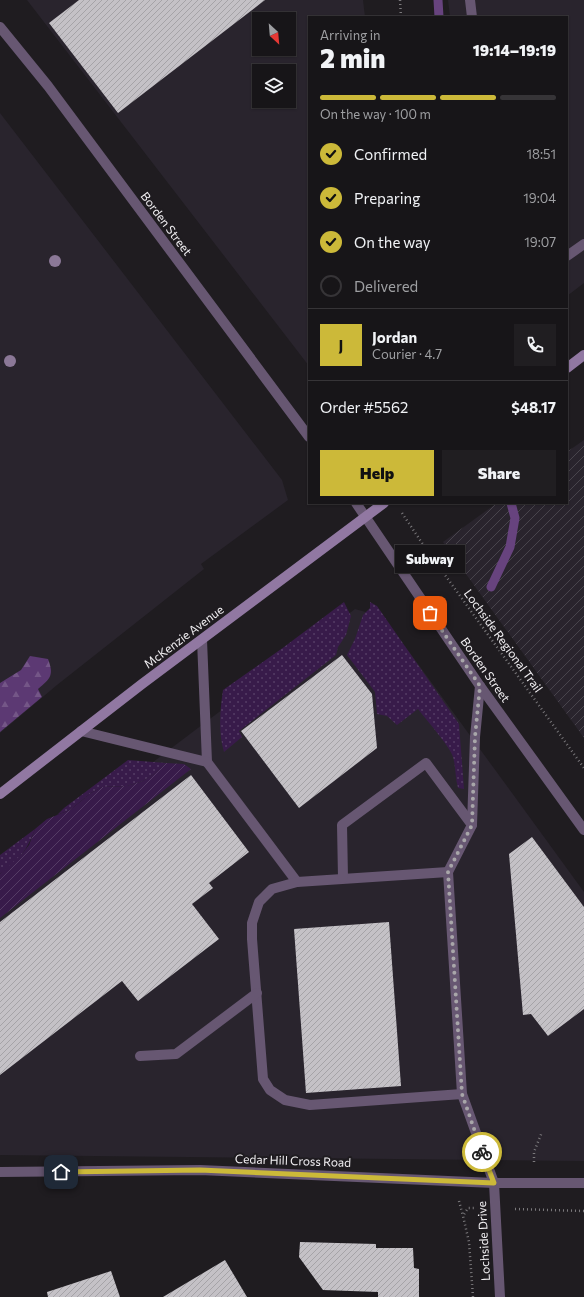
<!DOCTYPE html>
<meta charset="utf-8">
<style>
:root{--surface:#171518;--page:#201e21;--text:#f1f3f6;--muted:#9e9fa2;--line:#363437;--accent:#ccb939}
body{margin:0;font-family:Commissioner,sans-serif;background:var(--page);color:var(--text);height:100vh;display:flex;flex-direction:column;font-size:15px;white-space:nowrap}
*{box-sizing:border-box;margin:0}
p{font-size:13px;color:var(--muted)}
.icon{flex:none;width:22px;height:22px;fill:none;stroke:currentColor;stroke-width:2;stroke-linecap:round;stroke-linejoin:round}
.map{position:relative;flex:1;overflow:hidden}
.details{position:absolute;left:308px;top:16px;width:260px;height:488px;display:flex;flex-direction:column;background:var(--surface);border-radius:0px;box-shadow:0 1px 3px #0004,0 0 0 1px var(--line)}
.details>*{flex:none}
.needle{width:26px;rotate:154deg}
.buttons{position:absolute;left:252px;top:12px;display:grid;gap:8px}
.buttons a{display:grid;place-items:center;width:44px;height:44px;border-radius:0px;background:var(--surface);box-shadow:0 1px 3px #0004,0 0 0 1px var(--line);font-size:20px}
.pin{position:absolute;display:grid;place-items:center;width:34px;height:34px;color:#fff;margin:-17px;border-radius:8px;box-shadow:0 2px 6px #0006}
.courier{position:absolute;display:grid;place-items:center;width:40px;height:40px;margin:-20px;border:3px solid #ccb939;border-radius:50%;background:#fff;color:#222;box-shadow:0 1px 5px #0007}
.bubble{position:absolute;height:28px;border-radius:0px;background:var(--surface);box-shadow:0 1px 3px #0004,0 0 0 1px var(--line);font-size:13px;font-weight:800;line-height:28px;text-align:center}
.head em{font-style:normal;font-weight:800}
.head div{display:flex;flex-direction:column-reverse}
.head{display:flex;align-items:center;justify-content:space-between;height:68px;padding:0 12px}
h1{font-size:26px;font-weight:800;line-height:30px}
.bar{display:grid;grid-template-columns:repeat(4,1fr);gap:6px 4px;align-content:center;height:48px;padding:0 12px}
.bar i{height:5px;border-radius:3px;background:var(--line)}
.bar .on{background:var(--accent)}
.bar p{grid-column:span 4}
.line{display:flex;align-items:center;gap:10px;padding:0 12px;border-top:1px solid var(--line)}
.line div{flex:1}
.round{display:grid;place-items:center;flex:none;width:42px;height:42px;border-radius:0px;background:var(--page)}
ol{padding:0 12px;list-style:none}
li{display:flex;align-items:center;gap:12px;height:44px}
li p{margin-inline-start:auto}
li .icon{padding:4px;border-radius:50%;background:var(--accent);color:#111;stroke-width:4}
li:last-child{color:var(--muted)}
li i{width:22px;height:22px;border:2px solid var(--line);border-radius:50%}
.action{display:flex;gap:8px;margin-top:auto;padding:8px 12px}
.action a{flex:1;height:46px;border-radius:0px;background:var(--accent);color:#111;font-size:16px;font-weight:800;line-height:46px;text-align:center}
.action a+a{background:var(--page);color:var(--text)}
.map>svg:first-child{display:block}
.built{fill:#29242d;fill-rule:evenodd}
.industrial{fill:url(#industrial-furrows)}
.grass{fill:url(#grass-dots)}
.forest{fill:url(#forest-firs)}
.garden{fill:url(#garden-furrows)}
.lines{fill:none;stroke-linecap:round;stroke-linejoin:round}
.stream{stroke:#67437e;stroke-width:9}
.building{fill:url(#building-hatch)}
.path{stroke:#7b797c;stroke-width:2.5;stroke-dasharray:1 3;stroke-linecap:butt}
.service{stroke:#675772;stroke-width:10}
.minor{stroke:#675772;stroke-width:10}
.tertiary{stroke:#675772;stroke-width:10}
.secondary{stroke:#9178a2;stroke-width:10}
.tree{fill:#8b7897}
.done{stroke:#a8a6a9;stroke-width:4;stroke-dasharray:0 7.2}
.route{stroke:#ccb939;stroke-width:5}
.labels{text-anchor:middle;stroke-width:4;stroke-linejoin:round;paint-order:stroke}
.street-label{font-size:12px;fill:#f2f0f3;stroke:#1f1c20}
</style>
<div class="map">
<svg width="584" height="1297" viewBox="0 0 584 1297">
<defs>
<pattern id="industrial-furrows" width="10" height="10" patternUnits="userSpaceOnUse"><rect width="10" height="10" fill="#29242d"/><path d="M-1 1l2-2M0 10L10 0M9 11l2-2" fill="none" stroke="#48444c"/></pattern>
<pattern id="grass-dots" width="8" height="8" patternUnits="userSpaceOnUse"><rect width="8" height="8" fill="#381b4a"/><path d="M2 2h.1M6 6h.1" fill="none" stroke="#553c65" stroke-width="1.8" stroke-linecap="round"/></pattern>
<pattern id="forest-firs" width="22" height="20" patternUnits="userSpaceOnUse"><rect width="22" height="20" fill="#5c3973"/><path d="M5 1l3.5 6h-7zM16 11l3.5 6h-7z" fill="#745687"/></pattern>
<pattern id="garden-furrows" width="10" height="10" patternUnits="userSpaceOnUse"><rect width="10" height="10" fill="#381b4a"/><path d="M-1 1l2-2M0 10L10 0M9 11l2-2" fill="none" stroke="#553c65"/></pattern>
<pattern id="building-hatch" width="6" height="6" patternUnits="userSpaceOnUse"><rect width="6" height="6" fill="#c4c1c6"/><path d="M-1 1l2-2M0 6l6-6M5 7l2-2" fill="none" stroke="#a5a3a7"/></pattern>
</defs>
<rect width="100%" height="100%" fill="#1f1c20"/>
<g class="built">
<path d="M27,0h336l2,17h-56v349zM259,19h30v30h-30zM259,71h30v30h-30z"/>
<polygon points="448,0 584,0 584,283 567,296 567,17 450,17"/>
<polygon points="0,113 282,480 288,500 201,564 204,569 57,685 0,733"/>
<polygon points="355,609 380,616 410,653 584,892 584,1161 0,1155 0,878"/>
</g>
<polygon class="industrial" points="584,440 584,738 443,542 497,503 567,503 567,452"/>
<g class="grass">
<path d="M344,602l7,14 -5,19 -8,12 -2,8 -97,76 3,6 -18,15c-6,-20 -4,-42 -1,-62l61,-43z"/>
<path d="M370,602l7,4 82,118 5,65 -6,-1c-3,-10 -2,-21 -5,-31 -3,-11 -27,-37 -35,-48l-21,16 -10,-9 -10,-2 -2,-22 -28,-37 8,-16 8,-24 7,-7z"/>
<polygon points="128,760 166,763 154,774 143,781 127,786 102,787 91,793 70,810 57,815 64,808"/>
<path d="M35,829c-8,22 -16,31 -35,45v-19z"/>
</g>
<path class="forest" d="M30,656l18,3c6,16 3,19 -10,30l4,8 -42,35v-49l21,-13z"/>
<polygon class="garden" points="166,763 184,764 191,769 0,918 0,874 22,854 29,845 35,829 47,819 70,810 91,793 102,787 127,786 143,781 154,774"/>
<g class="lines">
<g class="stream">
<polyline points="438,0 439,17"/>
<polyline points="491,587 510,547 515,518 511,503"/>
</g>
</g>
<g class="building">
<polygon points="79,0 265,0 118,113 49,23"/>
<polygon points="342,655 372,694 377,748 299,808 241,731"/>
<polygon points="191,775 249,852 209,883 213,888 192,904 219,939 138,1001 122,981 0,1075 0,922"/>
<polygon points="532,837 584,907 584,1009 548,1036 531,1014 523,1015 509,854"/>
<polygon points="389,922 401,1086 306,1093 294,929"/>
<polygon points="300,1242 376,1244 376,1248 413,1248 414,1268 419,1269 419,1297 378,1297 378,1292 323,1290 299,1257"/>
<polygon points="225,1260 247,1297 163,1297"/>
<polygon points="111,1271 120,1297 48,1297 47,1292"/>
</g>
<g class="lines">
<g class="path">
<polyline points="400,0 401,17"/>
<polyline points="402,513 422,543 584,768"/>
<polyline points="534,1162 534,1152 542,1132"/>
<polyline points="459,1201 463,1216"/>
<polyline points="515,1209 584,1211"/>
<polyline points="473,1297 469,1242 463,1216 468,1208 474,1208"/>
</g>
<g class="service">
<polyline points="470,0 472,17"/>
<polyline points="567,256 584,244"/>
<polyline points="202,640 207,762 297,882"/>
<polyline points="480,686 475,737 472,825 448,872 462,1094 494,1183"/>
<polyline points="81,731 207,762"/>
<polyline points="448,872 297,882 272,889 259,902 252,923 252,939 263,1079 270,1090 285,1100 310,1105 462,1094"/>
<polyline points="343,878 342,825 426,763 472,825"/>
<polyline points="140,1056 176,1054 257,993"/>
</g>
<g class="minor">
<polyline points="0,1172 200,1170 494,1183 584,1183"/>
<polyline points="494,1183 500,1297"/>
</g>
<g class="tertiary">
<polyline points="0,27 48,86 309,437"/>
<polyline points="356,503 480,686 584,830"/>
</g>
<g class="secondary">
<polyline points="567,368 584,355"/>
<polyline points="0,794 142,684 384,503"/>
</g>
</g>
<g class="tree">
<circle cx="55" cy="261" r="6"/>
<circle cx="10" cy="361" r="6"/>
</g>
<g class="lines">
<polyline class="done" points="430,613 480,686 475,737 472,825 448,872 462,1094 482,1152"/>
<polyline class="route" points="61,1172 200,1170 494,1183 482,1152"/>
</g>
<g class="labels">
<g class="street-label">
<text transform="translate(166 224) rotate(53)" y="4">Borden Street</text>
<text transform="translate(184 637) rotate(-37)" y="4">McKenzie Avenue</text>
<text transform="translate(503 641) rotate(54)" y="4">Lochside Regional Trail</text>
<text transform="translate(485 670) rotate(55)" y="4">Borden Street</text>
<text transform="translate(293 1161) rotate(2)" y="4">Cedar Hill Cross Road</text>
<text transform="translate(484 1241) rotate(-93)" y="4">Lochside Drive</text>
</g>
</g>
</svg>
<div class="buttons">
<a><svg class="needle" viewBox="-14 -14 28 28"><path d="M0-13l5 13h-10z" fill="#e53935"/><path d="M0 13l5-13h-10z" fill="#9e9fa2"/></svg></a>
<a><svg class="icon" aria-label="layers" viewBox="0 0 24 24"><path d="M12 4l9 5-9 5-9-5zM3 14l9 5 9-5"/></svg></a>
</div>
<div class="pin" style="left:430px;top:613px;background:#ea580c"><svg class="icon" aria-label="bag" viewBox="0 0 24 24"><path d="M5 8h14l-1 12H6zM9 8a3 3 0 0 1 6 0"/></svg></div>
<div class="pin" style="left:61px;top:1172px;background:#1f2937"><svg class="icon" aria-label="home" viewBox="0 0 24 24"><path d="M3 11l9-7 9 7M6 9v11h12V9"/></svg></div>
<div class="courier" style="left:482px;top:1152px"><svg class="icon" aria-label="bike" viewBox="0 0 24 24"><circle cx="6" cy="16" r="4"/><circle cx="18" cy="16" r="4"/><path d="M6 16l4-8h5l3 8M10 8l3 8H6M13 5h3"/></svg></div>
<div class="bubble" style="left:395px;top:545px;width:70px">Subway</div>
<section class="details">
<div class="head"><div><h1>2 min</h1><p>Arriving in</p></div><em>19:14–19:19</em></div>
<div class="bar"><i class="on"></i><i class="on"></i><i class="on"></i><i></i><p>On the way · 100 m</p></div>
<ol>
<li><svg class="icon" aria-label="check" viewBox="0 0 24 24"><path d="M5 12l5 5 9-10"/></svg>Confirmed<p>18:51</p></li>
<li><svg class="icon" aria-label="check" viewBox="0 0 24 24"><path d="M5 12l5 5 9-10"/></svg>Preparing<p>19:04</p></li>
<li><svg class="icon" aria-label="check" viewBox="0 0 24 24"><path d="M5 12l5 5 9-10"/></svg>On the way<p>19:07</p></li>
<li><i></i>Delivered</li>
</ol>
<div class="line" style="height:72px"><b class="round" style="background:var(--accent);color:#111">J</b><div><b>Jordan</b><p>Courier · 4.7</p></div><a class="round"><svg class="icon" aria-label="phone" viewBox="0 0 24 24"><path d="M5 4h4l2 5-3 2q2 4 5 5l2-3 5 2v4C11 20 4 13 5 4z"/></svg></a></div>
<div class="line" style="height:52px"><div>Order #5562</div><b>$48.17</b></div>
<div class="action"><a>Help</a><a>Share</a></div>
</section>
</div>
